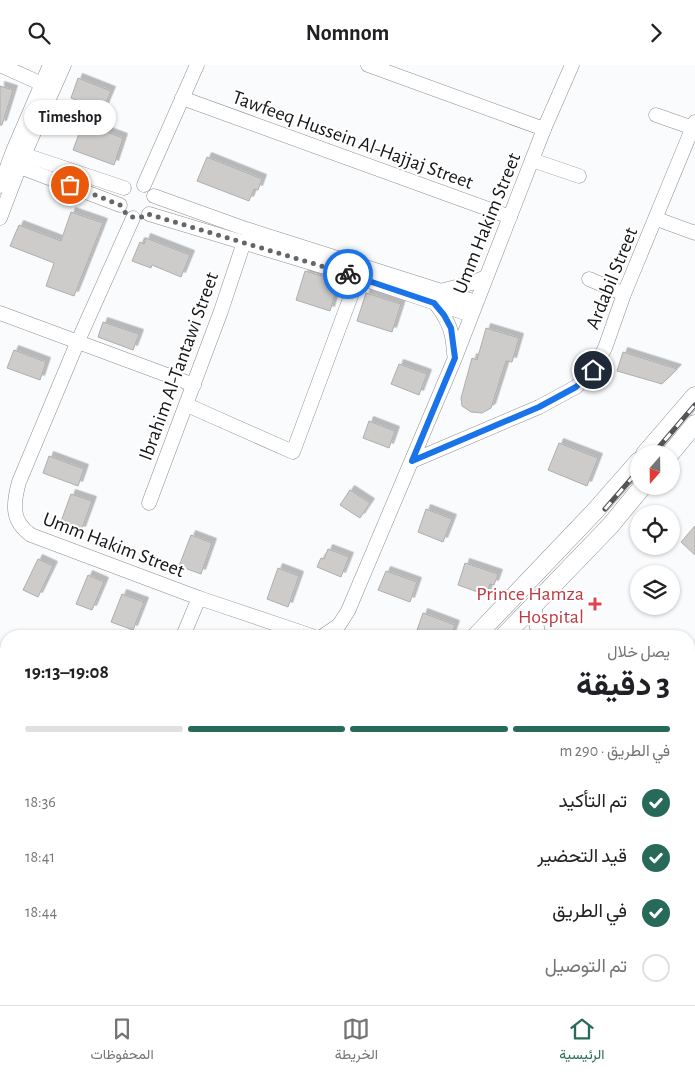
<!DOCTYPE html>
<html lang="ar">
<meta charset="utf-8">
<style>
:root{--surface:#fff;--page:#f2f2f2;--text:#202124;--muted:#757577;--line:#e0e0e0;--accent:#286a5a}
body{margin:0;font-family:"Alegreya Sans",Vazirmatn,sans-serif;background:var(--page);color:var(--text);direction:rtl;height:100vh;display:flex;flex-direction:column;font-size:19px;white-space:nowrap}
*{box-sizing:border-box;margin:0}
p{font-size:16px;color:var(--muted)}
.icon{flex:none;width:28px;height:28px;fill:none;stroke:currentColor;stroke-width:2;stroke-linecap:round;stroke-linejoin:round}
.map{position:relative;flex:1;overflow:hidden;direction:ltr}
.details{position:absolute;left:0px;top:565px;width:695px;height:375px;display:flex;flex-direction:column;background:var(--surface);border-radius:20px 20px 0 0;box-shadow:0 1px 4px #0004;direction:rtl}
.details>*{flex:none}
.needle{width:32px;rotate:200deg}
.buttons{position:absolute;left:630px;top:380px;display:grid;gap:10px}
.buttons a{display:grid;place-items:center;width:50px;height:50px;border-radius:50%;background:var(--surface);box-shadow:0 1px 4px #0004;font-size:25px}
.pin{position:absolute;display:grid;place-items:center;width:42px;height:42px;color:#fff;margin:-21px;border:2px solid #fff;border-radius:50%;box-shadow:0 1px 5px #0007}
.courier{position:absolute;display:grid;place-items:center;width:50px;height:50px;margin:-25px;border:4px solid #1a73e8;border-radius:50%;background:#fff;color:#222;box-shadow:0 1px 6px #0007}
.bubble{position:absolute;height:35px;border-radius:18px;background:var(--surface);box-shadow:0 1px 4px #0004;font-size:16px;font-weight:700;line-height:35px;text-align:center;direction:rtl}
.summary em{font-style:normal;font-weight:700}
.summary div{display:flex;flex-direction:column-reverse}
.summary{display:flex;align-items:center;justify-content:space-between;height:85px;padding:0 25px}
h1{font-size:32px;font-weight:700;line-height:38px}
.bar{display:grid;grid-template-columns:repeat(4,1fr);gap:8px 5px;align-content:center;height:60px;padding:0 25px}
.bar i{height:6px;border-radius:4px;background:var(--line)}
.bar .on{background:var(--accent)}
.bar p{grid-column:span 4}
ol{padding:0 25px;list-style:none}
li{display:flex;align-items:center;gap:15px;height:55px}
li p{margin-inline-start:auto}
li .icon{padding:5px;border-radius:50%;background:var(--accent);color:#fff;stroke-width:4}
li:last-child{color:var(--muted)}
li i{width:28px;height:28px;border:2px solid var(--line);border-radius:50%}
header{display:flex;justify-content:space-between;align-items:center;height:65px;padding:0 25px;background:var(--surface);font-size:22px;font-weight:700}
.tabs{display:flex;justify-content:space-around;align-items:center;height:70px;border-top:1px solid var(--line);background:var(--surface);font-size:14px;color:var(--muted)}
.tabs a{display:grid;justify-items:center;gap:2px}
.tabs .on{color:var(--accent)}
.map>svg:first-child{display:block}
.building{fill:#ceccca;stroke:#afaeac;filter:url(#shadow)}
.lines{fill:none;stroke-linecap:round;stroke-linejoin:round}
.minor-casing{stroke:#8d8e90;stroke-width:15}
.major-casing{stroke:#8d8e90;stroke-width:19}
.minor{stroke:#fff;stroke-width:14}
.major{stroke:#fff;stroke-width:18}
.rail-casing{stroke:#545456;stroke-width:5}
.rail{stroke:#fff;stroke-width:3;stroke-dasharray:9;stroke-linecap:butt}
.done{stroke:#656668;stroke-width:5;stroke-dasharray:0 9}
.route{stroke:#1a73e8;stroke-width:6}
.health-dot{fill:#e0444e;stroke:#fff;stroke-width:2}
.labels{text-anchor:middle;stroke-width:4;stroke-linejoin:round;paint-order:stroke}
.street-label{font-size:20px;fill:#161617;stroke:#fff}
.health-label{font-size:20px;fill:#be3a42;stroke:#fff;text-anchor:end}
</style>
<header><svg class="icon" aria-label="forward" viewBox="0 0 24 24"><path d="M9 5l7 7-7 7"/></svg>Nomnom<svg class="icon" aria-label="search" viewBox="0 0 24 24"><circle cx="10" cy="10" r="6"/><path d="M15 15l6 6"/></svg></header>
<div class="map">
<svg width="695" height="940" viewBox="0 0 695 940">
<defs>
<filter id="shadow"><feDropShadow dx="4.5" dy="-4.5" stdDeviation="0" flood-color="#0004"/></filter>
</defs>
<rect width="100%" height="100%" fill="#f9fbfd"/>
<g class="building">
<polygon points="78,13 111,26 103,45 71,33"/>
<polygon points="0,21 13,25 2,60 0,60"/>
<polygon points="83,58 123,73 114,100 73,85"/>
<polygon points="207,92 262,114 258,125 254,124 249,136 197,116"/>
<polygon points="71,147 103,158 74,231 46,221 54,198 10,181 19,160 61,176"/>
<polygon points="146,173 190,190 181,212 152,200 151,203 132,196 140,177 144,179"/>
<polygon points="305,206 339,216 330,246 296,235"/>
<polygon points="366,228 401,239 392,267 357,256"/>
<polygon points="103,257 139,269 133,285 98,272"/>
<polygon points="486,263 519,273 512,297 506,296 491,343 482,348 471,347 462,341 461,333 472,293 477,295"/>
<polygon points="14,285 46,297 40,315 7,303"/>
<polygon points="623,287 677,304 662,319 617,306"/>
<polygon points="399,299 427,309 419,330 391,319"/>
<polygon points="369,356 395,366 389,383 363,373"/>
<polygon points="559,378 598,393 587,421 548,405"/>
<polygon points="49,391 84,404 78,421 43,408"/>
<polygon points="350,425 370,438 360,453 340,440"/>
<polygon points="71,429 92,436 81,466 60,459"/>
<polygon points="426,444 452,454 443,477 418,467"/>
<polygon points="695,461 695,490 681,477"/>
<polygon points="191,470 212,478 201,509 179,501"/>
<polygon points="328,484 349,492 341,512 317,502 321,493 324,494"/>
<polygon points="38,494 53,501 38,532 23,525"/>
<polygon points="465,498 498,509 494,520 490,519 486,530 458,520"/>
<polygon points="278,503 299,511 288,542 267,534"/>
<polygon points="386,506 417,517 410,537 378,525"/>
<polygon points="88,510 104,517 92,545 76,539"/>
<polygon points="122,529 144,537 133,565 111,557"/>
<polygon points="423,548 455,560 451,571 415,571"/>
</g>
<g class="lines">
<defs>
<g id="minor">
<polyline points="0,0 42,19"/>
<polyline points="368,0 544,64"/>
<polyline points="182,33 510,152"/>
<polyline points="656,50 693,63"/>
<polyline points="16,87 124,123"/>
<polyline points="532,95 579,111"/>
<polyline points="12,99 120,140"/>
<polyline points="144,120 197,0"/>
<polyline points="0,121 13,86 50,0"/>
<polyline points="154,131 246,164 476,237"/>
<polyline points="149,149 358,212 471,250"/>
<polyline points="0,153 24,90 64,0"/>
<path d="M133,153l-55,123 -59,141c-6,22 -8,39 12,53l168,63 113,38"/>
<polyline points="657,154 695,168"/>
<polyline points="589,214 624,229"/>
<polyline points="444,225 472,218 486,212"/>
<path d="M435,238c14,18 18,29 19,51"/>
<polyline points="0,248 194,320"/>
<polyline points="187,340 293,387 358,212"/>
<polyline points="412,396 539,342 576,322 593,305 605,283 624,229 695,57"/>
<polyline points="149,438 221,246 244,177"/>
<polyline points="535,539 535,554 539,571"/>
<polyline points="183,571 199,533"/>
<polyline points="323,571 339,560 348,546 455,293 544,64 572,0"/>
<polyline points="0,590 6,594"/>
<polyline points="0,604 6,609"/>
<polyline points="689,694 695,698"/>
<polyline points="0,700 6,705"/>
<polyline points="0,782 6,783"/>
<path d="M695,788c-6,10 -6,20 0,30"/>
<polyline points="452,934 461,940"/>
<polyline points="475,934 484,940"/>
<polyline points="679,934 689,940"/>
<polyline points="23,940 28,934"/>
<polyline points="37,940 40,934"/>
<polyline points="430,940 435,934"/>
</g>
<g id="major">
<polyline points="645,389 695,331"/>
<polyline points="670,389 695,359"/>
<polyline points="476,571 595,446 639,396"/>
<polyline points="504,571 610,461 643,421"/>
<polyline points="189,940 193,934"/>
<polyline points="206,940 211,934"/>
</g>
</defs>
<use href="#minor" class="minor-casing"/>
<use href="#major" class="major-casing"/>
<use href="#minor" class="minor"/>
<use href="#major" class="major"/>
<defs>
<g id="rail">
<polyline points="653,389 695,340"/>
<polyline points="605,444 639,405"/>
</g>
</defs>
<use href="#rail" class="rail-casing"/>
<use href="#rail" class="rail"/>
</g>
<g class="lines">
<polyline class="done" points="70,120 120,140 127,150 133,152 144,152 148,149 348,209"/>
<polyline class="route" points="348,209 434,238 444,250 451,263 455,293 412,396 539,342 576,322 593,305"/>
</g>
<path class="health-dot" d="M592.5 531.5h5v5h5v5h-5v5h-5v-5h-5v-5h5z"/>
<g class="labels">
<g class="street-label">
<text transform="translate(353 74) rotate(20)" y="7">Tawfeeq Hussein Al-Hajjaj Street</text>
<text transform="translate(486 158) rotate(-68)" y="7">Umm Hakim Street</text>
<text transform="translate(611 213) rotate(-68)" y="7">Ardabil Street</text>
<text transform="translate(178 301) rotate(-70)" y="7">Ibrahim Al-Tantawi Street</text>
<text transform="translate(114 479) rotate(21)" y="7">Umm Hakim Street</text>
</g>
<g class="health-label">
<text x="584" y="535">Prince Hamza<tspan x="584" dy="23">Hospital</tspan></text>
</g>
</g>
</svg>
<div class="buttons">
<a><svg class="needle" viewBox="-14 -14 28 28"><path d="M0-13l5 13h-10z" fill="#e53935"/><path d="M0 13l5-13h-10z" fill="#757577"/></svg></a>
<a><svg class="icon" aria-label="locate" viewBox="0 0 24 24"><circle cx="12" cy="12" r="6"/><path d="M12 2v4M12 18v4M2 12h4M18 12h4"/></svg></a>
<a><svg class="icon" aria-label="layers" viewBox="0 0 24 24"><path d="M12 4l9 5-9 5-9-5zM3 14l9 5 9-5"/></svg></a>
</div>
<div class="pin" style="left:70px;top:120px;background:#ea580c"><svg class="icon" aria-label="bag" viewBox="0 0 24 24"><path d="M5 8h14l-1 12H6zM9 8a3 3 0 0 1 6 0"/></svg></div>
<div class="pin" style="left:593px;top:305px;background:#1f2937"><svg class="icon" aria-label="home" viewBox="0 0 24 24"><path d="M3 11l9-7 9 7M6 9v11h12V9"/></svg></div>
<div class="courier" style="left:348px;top:209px"><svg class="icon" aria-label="bike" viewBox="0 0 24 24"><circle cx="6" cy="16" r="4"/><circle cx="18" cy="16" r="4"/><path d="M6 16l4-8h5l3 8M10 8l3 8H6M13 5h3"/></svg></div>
<div class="bubble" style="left:24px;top:35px;width:92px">Timeshop</div>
<section class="details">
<div class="summary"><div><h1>3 دقيقة</h1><p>يصل خلال</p></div><em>19:08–19:13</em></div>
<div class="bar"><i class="on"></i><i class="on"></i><i class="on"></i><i></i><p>في الطريق · 290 m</p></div>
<ol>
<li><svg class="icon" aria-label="check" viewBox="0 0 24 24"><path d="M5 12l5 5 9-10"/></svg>تم التأكيد<p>18:36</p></li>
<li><svg class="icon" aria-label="check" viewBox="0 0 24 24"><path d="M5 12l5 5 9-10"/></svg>قيد التحضير<p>18:41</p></li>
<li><svg class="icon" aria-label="check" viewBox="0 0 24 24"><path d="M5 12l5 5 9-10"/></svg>في الطريق<p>18:44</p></li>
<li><i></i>تم التوصيل</li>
</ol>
</section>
</div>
<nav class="tabs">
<a class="on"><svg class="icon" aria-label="home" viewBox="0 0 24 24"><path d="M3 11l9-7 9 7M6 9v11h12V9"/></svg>الرئيسية</a>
<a><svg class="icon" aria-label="map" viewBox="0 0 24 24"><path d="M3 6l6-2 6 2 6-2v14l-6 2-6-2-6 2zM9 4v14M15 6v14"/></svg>الخريطة</a>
<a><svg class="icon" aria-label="saved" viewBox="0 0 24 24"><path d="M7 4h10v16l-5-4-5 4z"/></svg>المحفوظات</a>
</nav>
